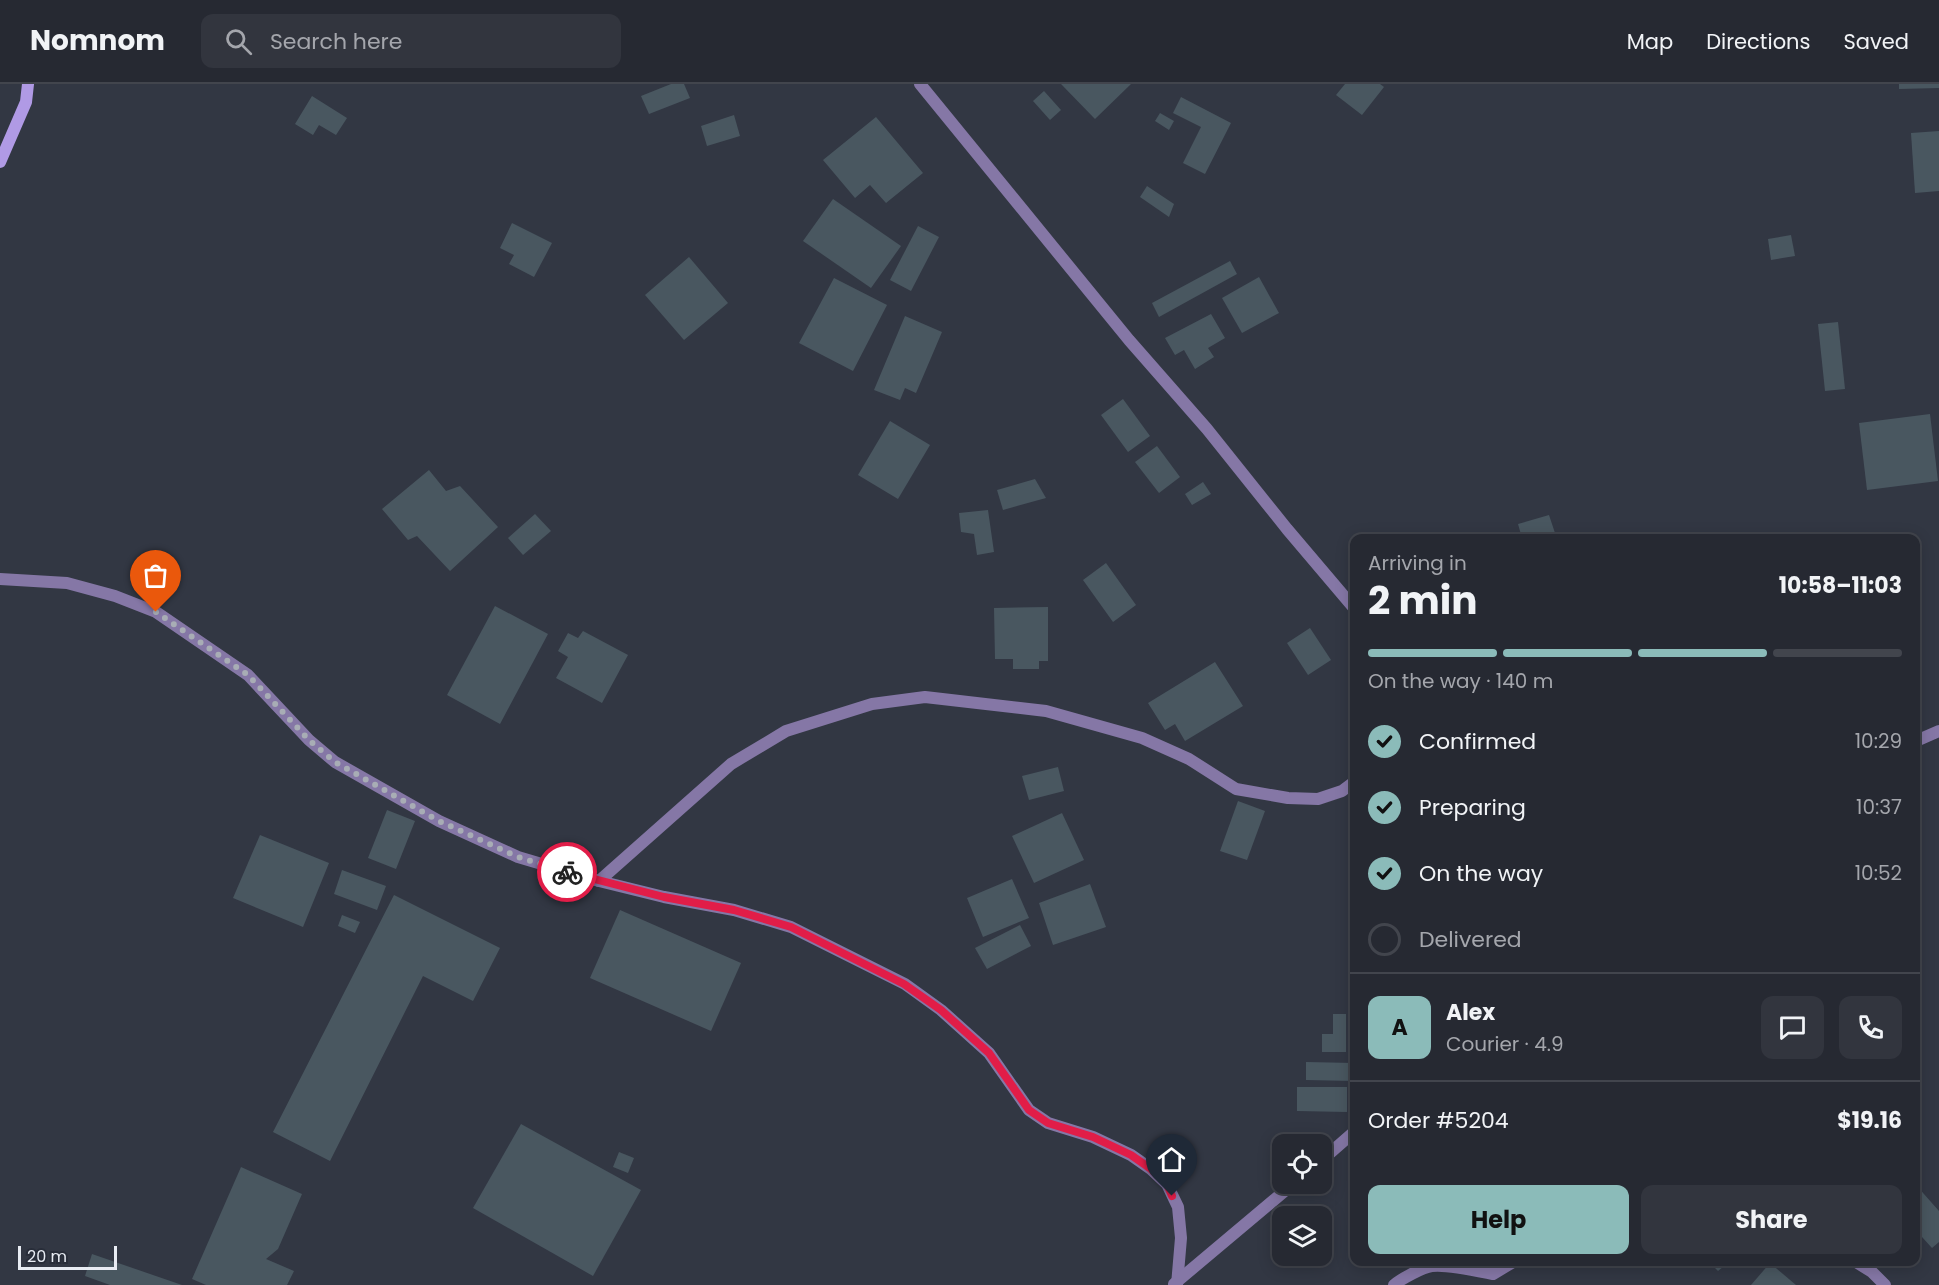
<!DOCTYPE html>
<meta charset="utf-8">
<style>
:root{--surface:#262932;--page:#32353e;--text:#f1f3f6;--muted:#a4a6ac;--line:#42454d;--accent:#8bbbb9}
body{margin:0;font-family:Poppins,sans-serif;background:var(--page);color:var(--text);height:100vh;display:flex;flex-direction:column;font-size:22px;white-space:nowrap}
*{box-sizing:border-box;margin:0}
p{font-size:20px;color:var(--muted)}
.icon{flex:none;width:33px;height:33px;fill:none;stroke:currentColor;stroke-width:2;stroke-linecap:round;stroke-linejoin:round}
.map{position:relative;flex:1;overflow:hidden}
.details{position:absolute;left:1350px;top:450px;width:570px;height:732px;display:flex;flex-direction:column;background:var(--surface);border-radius:12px;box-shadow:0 3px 15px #0003,0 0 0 2px var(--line)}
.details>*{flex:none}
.buttons{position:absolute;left:1272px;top:1050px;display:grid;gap:12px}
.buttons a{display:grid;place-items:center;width:60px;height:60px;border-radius:12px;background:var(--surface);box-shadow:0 3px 15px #0003,0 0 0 2px var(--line);font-size:30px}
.scale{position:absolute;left:18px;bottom:15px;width:99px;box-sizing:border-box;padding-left:6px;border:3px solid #e8ecf3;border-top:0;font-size:16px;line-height:21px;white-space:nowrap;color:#e8ecf3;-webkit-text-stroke:4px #282d39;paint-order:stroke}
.pin{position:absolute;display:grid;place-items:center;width:51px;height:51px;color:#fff;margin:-62px -26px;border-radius:50% 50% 50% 0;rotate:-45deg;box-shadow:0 0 6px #0007}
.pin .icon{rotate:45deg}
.courier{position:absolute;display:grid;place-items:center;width:60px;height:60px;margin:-30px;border:4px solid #e11d48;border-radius:50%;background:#fff;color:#222;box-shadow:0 2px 8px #0007}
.overview em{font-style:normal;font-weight:700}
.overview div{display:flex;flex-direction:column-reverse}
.overview{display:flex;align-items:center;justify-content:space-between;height:102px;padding:0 18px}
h1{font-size:39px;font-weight:700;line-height:45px}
.bar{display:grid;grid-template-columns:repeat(4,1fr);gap:9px 6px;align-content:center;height:72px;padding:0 18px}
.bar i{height:8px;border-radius:4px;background:var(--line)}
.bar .on{background:var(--accent)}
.bar p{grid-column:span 4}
.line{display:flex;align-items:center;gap:15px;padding:0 18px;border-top:2px solid var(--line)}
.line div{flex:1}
.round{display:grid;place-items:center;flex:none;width:63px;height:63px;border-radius:12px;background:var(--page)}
ol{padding:0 18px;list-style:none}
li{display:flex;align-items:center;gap:18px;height:66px}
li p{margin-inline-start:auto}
li .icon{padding:6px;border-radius:50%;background:var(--accent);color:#111;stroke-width:4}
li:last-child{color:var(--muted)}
li i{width:33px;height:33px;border:3px solid var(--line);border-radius:50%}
.button{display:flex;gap:12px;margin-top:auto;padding:12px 18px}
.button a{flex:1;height:69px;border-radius:12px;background:var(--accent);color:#111;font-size:24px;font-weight:700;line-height:69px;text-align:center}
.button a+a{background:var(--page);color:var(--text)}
header{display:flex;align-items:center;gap:36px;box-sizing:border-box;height:84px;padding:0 30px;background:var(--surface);border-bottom:2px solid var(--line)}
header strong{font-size:28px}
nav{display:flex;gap:33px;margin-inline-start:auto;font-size:21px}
.search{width:420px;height:54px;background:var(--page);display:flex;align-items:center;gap:15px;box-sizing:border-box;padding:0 21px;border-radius:12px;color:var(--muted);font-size:22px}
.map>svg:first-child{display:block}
.building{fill:#495760}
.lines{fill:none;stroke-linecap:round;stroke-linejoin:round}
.minor{stroke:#8577a6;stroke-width:12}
.secondary{stroke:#b09ae5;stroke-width:12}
.done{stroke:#a8adb5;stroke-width:6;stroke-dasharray:0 10.8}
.route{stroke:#e11d48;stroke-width:8}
</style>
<header>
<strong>Nomnom</strong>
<div class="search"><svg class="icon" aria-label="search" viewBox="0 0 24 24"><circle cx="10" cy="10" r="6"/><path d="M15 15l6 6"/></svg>Search here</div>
<nav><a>Map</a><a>Directions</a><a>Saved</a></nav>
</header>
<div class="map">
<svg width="1939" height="1201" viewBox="0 0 1939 1201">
<rect width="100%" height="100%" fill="#323743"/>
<g class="building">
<polygon points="671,0 684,0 690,14 649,30 641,12"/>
<polygon points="1061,0 1131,0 1095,35"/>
<polygon points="1345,0 1380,0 1384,3 1362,31 1336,11"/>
<polygon points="1899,0 1939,0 1939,4 1899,5"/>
<polygon points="1044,7 1061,26 1050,36 1033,17"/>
<polygon points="312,12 347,34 336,51 319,41 313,51 295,40"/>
<polygon points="1181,13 1231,39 1205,90 1183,79 1201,43 1173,29"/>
<polygon points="1160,29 1174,37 1169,46 1155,37"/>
<polygon points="734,31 740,52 707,62 701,42"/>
<polygon points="876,33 923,89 886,119 870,101 855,114 823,76"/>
<polygon points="1939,47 1939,107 1915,109 1911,49"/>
<polygon points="1147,102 1174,120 1169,133 1140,113"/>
<polygon points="833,115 901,162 871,204 803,157"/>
<polygon points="512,139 552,159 534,193 509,180 514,171 500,164"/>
<polygon points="918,142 939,153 911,207 890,196"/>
<polygon points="1791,151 1795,172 1771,176 1768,155"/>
<polygon points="689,173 728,219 684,256 645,211"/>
<polygon points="1230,177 1237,190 1159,233 1152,219"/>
<polygon points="1259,193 1279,229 1242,249 1222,214"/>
<polygon points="834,194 887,221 853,287 799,259"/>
<polygon points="1211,230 1225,254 1208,264 1214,273 1195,285 1184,266 1175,271 1165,254"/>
<polygon points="905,232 942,248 916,309 905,304 900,316 874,306"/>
<polygon points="1838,238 1845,305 1825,307 1818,240"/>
<polygon points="1123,315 1150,352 1128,368 1101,331"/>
<polygon points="1930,330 1938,397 1867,406 1859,339"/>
<polygon points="890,337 930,361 898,415 858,391"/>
<polygon points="1157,362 1180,393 1159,409 1135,378"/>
<polygon points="429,386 446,407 460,402 498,443 450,487 417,452 408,456 382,425"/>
<polygon points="1035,395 1046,414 1003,426 997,406"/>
<polygon points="1203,398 1211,410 1192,421 1185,410"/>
<polygon points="988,426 994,468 977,471 974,450 961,448 959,429"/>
<polygon points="535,430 551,447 523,471 508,454"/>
<polygon points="1549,431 1556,452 1547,454 1522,454 1518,440"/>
<polygon points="1106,479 1136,521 1113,538 1083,496"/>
<polygon points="495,522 548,550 500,640 447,611"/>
<polygon points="1048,523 1048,577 1039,577 1039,585 1013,585 1013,575 995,575 994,524"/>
<polygon points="1310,544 1331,576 1308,591 1287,559"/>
<polygon points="583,547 628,571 602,619 556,594 568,573 558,567 568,549 578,554"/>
<polygon points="1215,578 1243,622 1185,657 1175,640 1165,646 1148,619"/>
<polygon points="1058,683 1064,707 1029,716 1022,692"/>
<polygon points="1238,717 1265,727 1247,776 1220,767"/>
<polygon points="387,726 415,737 396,785 368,774"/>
<polygon points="1062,729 1084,776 1034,799 1012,752"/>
<polygon points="260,751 329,779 303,843 233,814"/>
<polygon points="342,786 386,802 377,826 334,810"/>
<polygon points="1012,795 1029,834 983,853 967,814"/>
<polygon points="1090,800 1106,843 1053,861 1039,819"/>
<polygon points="394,811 500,864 473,917 423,892 330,1077 273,1048"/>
<polygon points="620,826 741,879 711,947 590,894"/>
<polygon points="342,831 360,838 355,849 338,842"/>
<polygon points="1020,841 1031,862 987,885 975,864"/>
<polygon points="1333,930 1346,930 1346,968 1322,968 1322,950 1333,950"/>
<polygon points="1306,978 1354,979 1354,997 1306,996"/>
<polygon points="1297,1003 1347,1003 1347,1028 1297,1027"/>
<polygon points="521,1040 641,1106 593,1192 473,1124"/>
<polygon points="619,1068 634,1074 628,1089 613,1083"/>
<polygon points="241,1083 302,1110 278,1165 266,1175 294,1187 287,1201 206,1201 192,1195"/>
<polygon points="1916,1101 1939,1127 1939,1158 1932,1164 1922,1153 1916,1159"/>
<polygon points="92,1170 182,1201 110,1201 85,1192"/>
<polygon points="1709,1178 1729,1178 1718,1187"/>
<polygon points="1770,1179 1796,1201 1751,1201"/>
</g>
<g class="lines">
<g class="minor">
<polyline points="920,0 1129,256 1207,345 1287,445 1354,524"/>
<polyline points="0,495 67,499 115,512 156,528 248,591 309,656 335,678 439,737 518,773 599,797 664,813 734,826 791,843 905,900 941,926 989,969 1029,1026 1048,1039 1093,1053 1131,1071 1151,1085 1167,1100 1178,1123 1181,1154 1177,1201"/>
<polyline points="1916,657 1939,647"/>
<polyline points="599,797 731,680 786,647 872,620 925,613 1046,627 1142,654 1189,675 1236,705 1288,714 1318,715 1342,707 1354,698"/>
<polyline points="1322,1076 1354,1048"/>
<polyline points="1856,1178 1872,1188 1885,1201"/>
<polyline points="1174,1200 1293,1100"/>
<path d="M1394,1201c7,-6 29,-18 38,-19 15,-2 46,5 61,8l20,-12"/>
</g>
<polyline class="secondary" points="0,78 26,18 28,0"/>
</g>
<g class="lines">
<polyline class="done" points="156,528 248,591 309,656 335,678 439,737 518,773 567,788"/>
<polyline class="route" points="567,788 664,813 734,826 791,843 904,900 941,926 989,969 1029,1026 1048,1039 1093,1053 1131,1071 1151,1085 1167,1100 1172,1112"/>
</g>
</svg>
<div class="buttons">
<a><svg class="icon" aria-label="locate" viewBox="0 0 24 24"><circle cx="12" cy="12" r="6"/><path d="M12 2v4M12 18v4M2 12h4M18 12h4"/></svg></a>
<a><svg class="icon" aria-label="layers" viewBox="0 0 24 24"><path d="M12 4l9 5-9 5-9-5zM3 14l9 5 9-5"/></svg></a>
</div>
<div class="scale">20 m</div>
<div class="pin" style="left:156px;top:528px;background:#ea580c"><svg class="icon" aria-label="bag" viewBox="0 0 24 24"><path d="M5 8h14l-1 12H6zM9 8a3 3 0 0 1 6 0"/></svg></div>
<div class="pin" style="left:1172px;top:1112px;background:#1f2937"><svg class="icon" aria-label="home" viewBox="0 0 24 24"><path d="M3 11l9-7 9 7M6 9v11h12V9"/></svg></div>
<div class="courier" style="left:567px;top:788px"><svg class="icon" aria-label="bike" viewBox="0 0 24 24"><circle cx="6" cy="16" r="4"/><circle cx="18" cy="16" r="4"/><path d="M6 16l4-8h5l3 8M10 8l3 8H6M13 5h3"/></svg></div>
<section class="details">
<div class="overview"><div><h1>2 min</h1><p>Arriving in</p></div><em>10:58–11:03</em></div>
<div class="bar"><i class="on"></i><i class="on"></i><i class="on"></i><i></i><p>On the way · 140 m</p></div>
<ol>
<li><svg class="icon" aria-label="check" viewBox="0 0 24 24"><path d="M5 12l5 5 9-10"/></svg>Confirmed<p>10:29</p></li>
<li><svg class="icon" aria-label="check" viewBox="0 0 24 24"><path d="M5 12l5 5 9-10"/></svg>Preparing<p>10:37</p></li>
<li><svg class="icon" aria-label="check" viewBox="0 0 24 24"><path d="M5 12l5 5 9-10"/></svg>On the way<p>10:52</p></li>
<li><i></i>Delivered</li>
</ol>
<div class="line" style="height:108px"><b class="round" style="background:var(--accent);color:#111">A</b><div><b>Alex</b><p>Courier · 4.9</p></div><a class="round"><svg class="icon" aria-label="chat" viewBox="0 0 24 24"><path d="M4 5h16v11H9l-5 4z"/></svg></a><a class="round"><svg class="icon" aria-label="phone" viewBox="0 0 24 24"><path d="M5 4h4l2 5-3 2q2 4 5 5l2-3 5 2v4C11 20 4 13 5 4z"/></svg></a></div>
<div class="line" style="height:78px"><div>Order #5204</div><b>$19.16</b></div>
<div class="button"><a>Help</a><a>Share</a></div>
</section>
</div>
